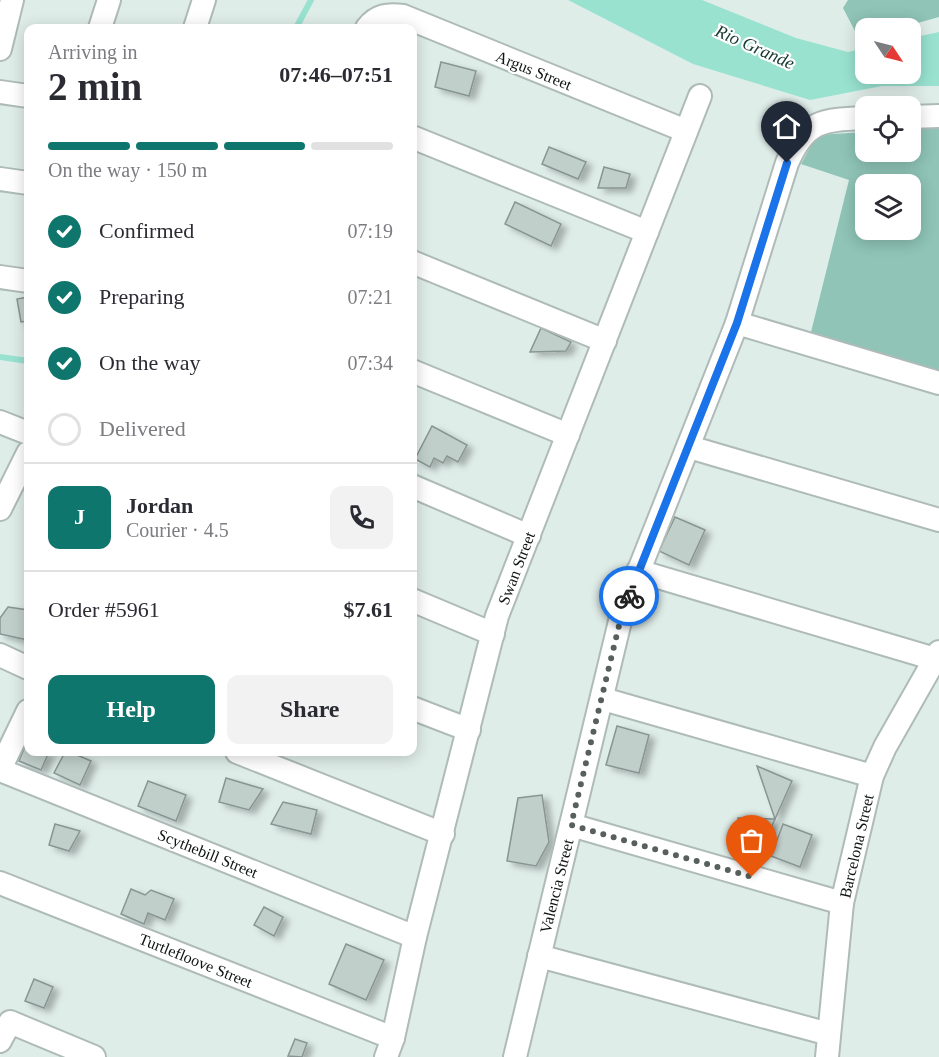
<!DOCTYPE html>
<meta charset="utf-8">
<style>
:root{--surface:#fff;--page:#f2f2f3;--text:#2b2b33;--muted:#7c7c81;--line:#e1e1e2;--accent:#0f766e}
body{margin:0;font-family:"Times New Roman",serif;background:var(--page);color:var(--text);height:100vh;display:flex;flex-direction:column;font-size:22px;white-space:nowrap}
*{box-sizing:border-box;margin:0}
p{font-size:20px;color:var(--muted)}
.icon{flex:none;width:33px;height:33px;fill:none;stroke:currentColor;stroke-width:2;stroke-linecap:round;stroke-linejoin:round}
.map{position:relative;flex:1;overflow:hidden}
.side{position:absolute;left:24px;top:24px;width:393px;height:732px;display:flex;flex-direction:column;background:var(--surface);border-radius:12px;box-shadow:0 3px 15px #0003}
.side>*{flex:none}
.needle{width:39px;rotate:125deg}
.controls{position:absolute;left:855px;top:18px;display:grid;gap:12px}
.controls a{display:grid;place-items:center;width:66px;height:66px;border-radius:12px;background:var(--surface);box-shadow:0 3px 15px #0003;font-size:30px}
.pin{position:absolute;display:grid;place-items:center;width:51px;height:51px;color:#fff;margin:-62px -26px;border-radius:50% 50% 50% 0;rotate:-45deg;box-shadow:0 0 6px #0007}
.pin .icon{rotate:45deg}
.courier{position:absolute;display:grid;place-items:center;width:60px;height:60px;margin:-30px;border:4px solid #1a73e8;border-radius:50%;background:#fff;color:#222;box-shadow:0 2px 8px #0007}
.overview em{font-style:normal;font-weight:800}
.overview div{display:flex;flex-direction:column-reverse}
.overview{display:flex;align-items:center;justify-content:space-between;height:102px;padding:0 24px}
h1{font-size:39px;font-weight:800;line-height:45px}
.bar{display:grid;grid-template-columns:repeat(4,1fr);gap:9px 6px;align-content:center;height:72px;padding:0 24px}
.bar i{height:8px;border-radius:4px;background:var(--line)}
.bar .active{background:var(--accent)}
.bar p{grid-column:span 4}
.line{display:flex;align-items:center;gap:15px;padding:0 24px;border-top:2px solid var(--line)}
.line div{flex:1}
.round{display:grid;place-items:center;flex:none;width:63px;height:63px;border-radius:12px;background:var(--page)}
ol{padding:0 24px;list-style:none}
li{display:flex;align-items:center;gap:18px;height:66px}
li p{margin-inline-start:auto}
li .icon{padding:6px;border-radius:50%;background:var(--accent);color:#fff;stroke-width:4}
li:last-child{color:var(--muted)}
li i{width:33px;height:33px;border:3px solid var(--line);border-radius:50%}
.action{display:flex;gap:12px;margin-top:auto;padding:12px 24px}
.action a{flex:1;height:69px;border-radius:12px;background:var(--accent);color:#fff;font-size:24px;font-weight:800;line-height:69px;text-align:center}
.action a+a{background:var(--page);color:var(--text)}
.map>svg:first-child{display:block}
.green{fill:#8fc4b7;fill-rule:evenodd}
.water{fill:#99e2d0}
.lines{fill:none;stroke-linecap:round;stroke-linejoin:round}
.stream{stroke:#99e2d0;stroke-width:6}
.building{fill:#c1cfcb;stroke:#889592;stroke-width:1.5;filter:url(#shadow)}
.street-casing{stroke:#aebbb8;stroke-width:26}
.street{stroke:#fff;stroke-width:22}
.done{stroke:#58605e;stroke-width:6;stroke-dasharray:0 10.8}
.route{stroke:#1a73e8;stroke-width:8}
.labels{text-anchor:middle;stroke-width:4.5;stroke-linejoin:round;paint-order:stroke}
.street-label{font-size:16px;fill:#0f1413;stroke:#fff}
.water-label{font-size:18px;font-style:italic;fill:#173932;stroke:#fff}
</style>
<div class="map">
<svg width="939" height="1057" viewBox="0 0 939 1057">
<defs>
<filter id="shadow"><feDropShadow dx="6" dy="4" stdDeviation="3" flood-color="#0004"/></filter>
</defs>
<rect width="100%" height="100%" fill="#dfede9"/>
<g class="green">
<polygon points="848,0 939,0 939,17 900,28 866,28 865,32 856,33 843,8"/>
<path d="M939,126v245l-128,-39 38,-152 -48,-16 16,-29 48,-3 1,20h44l1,-23zM866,184h44v46h-44z"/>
</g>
<polygon class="water" points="568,0 702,0 796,38 848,52 865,48 866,74 910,74 911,38 939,32 939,86 882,86 810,100 693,64"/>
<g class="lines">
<g class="stream">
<polyline points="296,28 311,0"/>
<polyline points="0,357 28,361"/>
</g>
</g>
<g class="building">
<polygon points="441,62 476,71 469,96 435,87"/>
<polygon points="549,147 586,162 578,179 542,164"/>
<polygon points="604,167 630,174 626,188 598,188"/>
<polygon points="866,185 866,223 861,223 859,186"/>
<polygon points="515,202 561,224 551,246 505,224"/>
<polygon points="28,297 28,321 21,322 17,299"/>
<polygon points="541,328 571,342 566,351 530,352"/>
<polygon points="432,426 467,445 458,462 447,456 443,463 434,458 430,467 415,459"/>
<polygon points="675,517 705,530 689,565 659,551"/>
<polygon points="8,607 28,610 28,640 0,634 0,618"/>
<polygon points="617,726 649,735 639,773 606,765"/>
<polygon points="28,739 28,752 49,752 41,770 19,761"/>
<polygon points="65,752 70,752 91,761 80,785 54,773"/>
<polygon points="757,766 792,781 775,819"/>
<polygon points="226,778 263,789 249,810 219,802"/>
<polygon points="148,781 186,795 176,821 138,806"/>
<polygon points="542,795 549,842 536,866 507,861 518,798"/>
<polygon points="283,802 317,810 311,834 271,824"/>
<polygon points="738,818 775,819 760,853 737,853"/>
<polygon points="55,824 80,831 69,851 49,845"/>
<polygon points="783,824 812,835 800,867 771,856"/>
<polygon points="131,889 145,895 151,890 174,899 165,920 148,913 144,924 121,914"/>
<polygon points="264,907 283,917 274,936 254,925"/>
<polygon points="346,944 384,960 366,1000 329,984"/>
<polygon points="34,979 53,987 44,1008 25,1001"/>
<polygon points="295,1039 307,1043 302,1057 288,1056"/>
</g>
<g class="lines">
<defs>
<g id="street">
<polyline points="100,28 109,0"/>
<polyline points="195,28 204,0"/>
<path d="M367,28c10,-13 21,-14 36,-12l283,115"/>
<polyline points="0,49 12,0"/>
<polyline points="0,92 28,96"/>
<polyline points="910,117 939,116"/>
<polyline points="412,137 647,232"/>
<polyline points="0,179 28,183"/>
<polyline points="412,262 605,341"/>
<polyline points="0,277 28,281"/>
<polyline points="737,323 939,383"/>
<polyline points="412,371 568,435"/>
<polyline points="0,422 28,433"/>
<polyline points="689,447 939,520"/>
<polyline points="412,486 529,536"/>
<polyline points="0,509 28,453"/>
<polyline points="638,571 935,659"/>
<polyline points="412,600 493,634"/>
<polyline points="0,655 28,668"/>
<polyline points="603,699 872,776"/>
<polyline points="412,708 469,730"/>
<polyline points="237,752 443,834"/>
<polyline points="0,769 28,711"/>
<polyline points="0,770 415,937"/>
<polyline points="571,825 842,903"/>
<polyline points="0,883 393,1038"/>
<polyline points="539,956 829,1034"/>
<polyline points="0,1041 10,1022 94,1057"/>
<polyline points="386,1057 393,1038 415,937 497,616 700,96"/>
<path d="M515,1057l107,-444 115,-290 50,-160c19,-43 35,-43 79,-45"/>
<polyline points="827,1057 842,903 872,776 885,747 939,652"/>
</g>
</defs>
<use href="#street" class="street-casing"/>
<use href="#street" class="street"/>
</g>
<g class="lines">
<polyline class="done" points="629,596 622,613 571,825 752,877"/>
<polyline class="route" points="629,596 737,323 787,163"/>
</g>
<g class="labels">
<g class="street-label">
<text transform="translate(534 70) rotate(22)" y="6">Argus Street</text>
<text transform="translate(516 568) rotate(-69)" y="6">Swan Street</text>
<text transform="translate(856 846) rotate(-77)" y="6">Barcelona Street</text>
<text transform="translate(208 853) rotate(22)" y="6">Scythebill Street</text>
<text transform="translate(556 886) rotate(-76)" y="6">Valencia Street</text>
<text transform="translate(196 960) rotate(22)" y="6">Turtlefloove Street</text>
</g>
<g class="water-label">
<text transform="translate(755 47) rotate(24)" y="6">Rio Grande</text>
</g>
</g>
</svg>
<div class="controls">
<a><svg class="needle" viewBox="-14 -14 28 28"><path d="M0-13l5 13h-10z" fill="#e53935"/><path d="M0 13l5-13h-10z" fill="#7c7c81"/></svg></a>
<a><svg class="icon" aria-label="locate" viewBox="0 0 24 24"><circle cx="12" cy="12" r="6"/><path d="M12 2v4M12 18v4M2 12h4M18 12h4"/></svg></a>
<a><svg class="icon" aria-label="layers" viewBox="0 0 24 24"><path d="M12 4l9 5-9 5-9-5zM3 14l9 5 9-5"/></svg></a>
</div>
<div class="pin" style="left:752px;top:877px;background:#ea580c"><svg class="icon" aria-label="bag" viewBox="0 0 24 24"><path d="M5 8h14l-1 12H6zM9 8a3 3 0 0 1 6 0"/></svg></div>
<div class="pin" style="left:787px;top:163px;background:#1f2937"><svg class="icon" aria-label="home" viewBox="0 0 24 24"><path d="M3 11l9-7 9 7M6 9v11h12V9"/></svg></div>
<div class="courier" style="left:629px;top:596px"><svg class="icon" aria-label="bike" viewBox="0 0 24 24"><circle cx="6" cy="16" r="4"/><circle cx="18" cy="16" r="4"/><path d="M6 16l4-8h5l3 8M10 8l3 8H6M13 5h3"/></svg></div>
<section class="side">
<div class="overview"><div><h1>2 min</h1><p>Arriving in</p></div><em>07:46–07:51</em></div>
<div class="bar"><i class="active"></i><i class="active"></i><i class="active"></i><i></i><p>On the way · 150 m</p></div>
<ol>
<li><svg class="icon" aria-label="check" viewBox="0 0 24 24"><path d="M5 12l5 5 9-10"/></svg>Confirmed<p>07:19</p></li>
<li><svg class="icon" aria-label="check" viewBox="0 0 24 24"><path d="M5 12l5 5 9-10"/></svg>Preparing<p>07:21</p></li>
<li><svg class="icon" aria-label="check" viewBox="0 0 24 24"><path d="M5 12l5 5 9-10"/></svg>On the way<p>07:34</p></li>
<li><i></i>Delivered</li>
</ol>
<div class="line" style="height:108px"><b class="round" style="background:var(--accent);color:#fff">J</b><div><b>Jordan</b><p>Courier · 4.5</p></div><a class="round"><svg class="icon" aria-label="phone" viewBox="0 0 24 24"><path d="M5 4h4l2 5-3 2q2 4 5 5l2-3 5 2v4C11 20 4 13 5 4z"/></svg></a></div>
<div class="line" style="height:78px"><div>Order #5961</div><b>$7.61</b></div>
<div class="action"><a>Help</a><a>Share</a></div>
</section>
</div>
